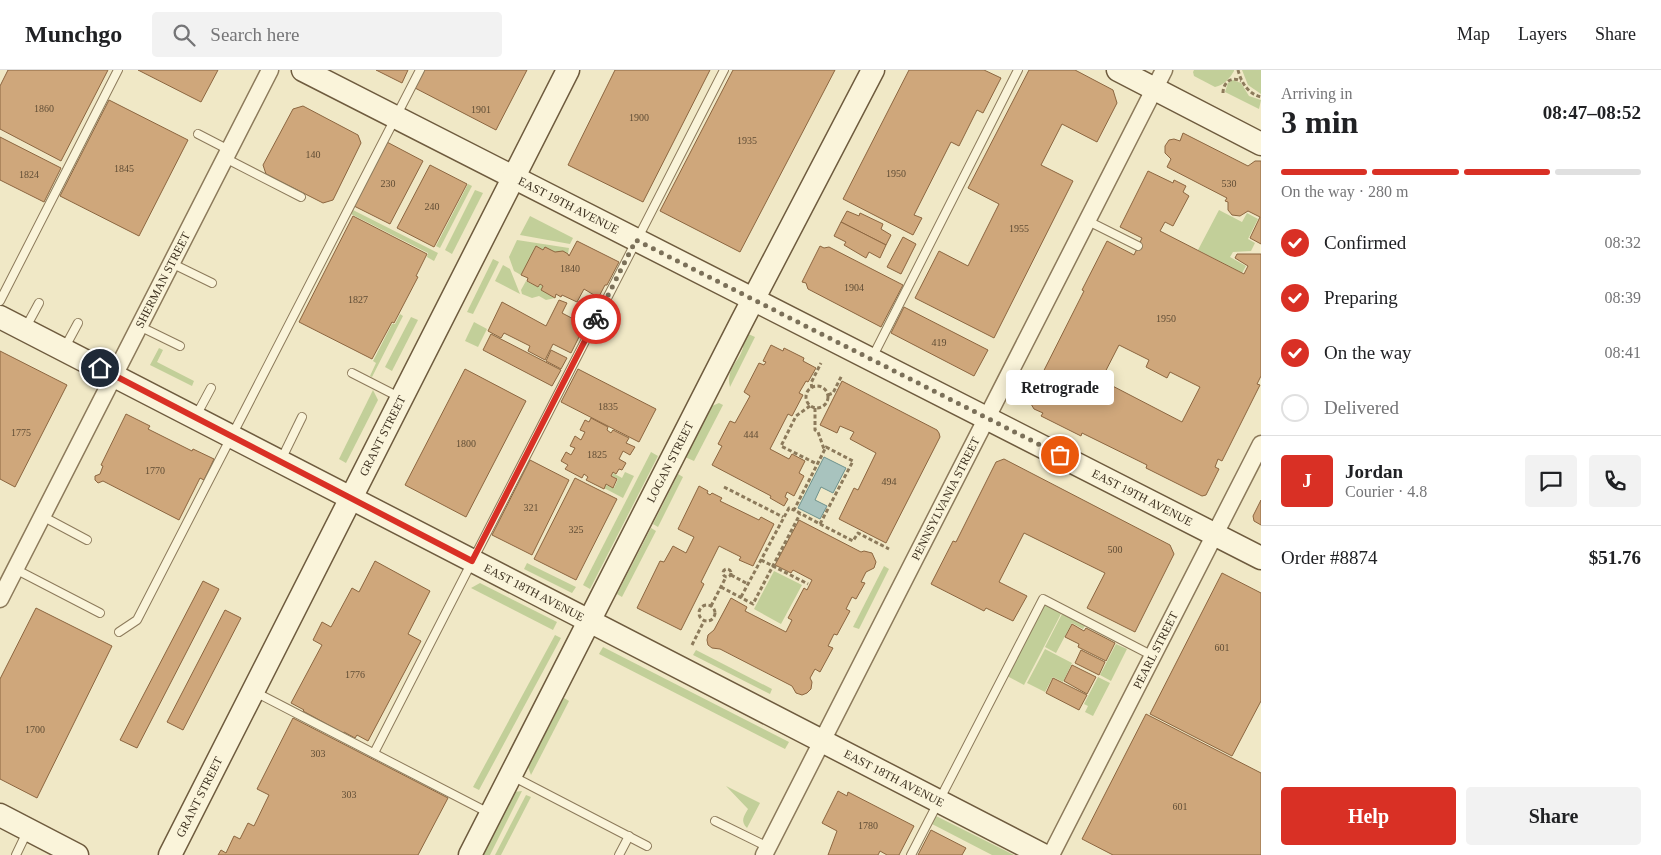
<!DOCTYPE html>
<meta charset="utf-8">
<style>
:root{--surface:#fff;--page:#f2f2f2;--text:#202124;--muted:#757577;--line:#e0e0e0;--accent:#d93025}
body{margin:0;font-family:Georgia,serif;background:var(--page);color:var(--text);height:100vh;display:flex;flex-direction:column;font-size:19px;white-space:nowrap}
*{box-sizing:border-box;margin:0}
p{font-size:16px;color:var(--muted)}
.icon{flex:none;width:28px;height:28px;fill:none;stroke:currentColor;stroke-width:2;stroke-linecap:round;stroke-linejoin:round}
.map{position:relative;flex:1;overflow:hidden}
.sheet{display:flex;flex-direction:column;background:var(--surface);width:400px}
.sheet>*{flex:none}
.pin{position:absolute;display:grid;place-items:center;width:42px;height:42px;color:#fff;margin:-21px;border:2px solid #fff;border-radius:50%;box-shadow:0 1px 5px #0007}
.courier{position:absolute;display:grid;place-items:center;width:50px;height:50px;margin:-25px;border:4px solid #d93025;border-radius:50%;background:#fff;color:#222;box-shadow:0 1px 6px #0007}
.bubble{position:absolute;height:35px;border-radius:5px;background:var(--surface);box-shadow:0 2px 12px #0003;font-size:16px;font-weight:700;line-height:35px;text-align:center}
.overview em{font-style:normal;font-weight:700}
.overview div{display:flex;flex-direction:column-reverse}
.overview{display:flex;align-items:center;justify-content:space-between;height:85px;padding:0 20px}
h1{font-size:32px;font-weight:700;line-height:38px}
.bar{display:grid;grid-template-columns:repeat(4,1fr);gap:8px 5px;align-content:center;height:60px;padding:0 20px}
.bar i{height:6px;border-radius:4px;background:var(--line)}
.bar .active{background:var(--accent)}
.bar p{grid-column:span 4}
.line{display:flex;align-items:center;gap:12px;padding:0 20px;border-top:1px solid var(--line)}
.line div{flex:1}
.round{display:grid;place-items:center;flex:none;width:52px;height:52px;border-radius:5px;background:var(--page)}
ol{padding:0 20px;list-style:none}
li{display:flex;align-items:center;gap:15px;height:55px}
li p{margin-inline-start:auto}
li .icon{padding:5px;border-radius:50%;background:var(--accent);color:#fff;stroke-width:4}
li:last-child{color:var(--muted)}
li i{width:28px;height:28px;border:2px solid var(--line);border-radius:50%}
.primary-button{display:flex;gap:10px;margin-top:auto;padding:10px 20px}
.primary-button a{flex:1;height:58px;border-radius:5px;background:var(--accent);color:#fff;font-size:20px;font-weight:700;line-height:58px;text-align:center}
.primary-button a+a{background:var(--page);color:var(--text)}
header{display:flex;align-items:center;gap:30px;box-sizing:border-box;height:70px;padding:0 25px;background:var(--surface);border-bottom:1px solid var(--line)}
header strong{font-size:24px}
nav{display:flex;gap:28px;margin-inline-start:auto;font-size:18px}
.search{width:350px;height:45px;background:var(--page);display:flex;align-items:center;gap:12px;box-sizing:border-box;padding:0 18px;border-radius:5px;color:var(--muted);font-size:19px}
main{display:flex;flex:1;min-height:0}
.map>svg:first-child{display:block}
.green{fill:#c2cf99}
.water{fill:#a8c3be;stroke:#6e928d}
.building{fill:#cfa77b;stroke:#8c6640;fill-rule:evenodd}
.lines{fill:none;stroke-linecap:round;stroke-linejoin:round}
.lane-casing{stroke:#8c7a5b;stroke-width:10}
.street-casing{stroke:#8c7a5b;stroke-width:19}
.secondary-casing{stroke:#6e5b3e;stroke-width:25}
.path{stroke:#8c7a5b;stroke-width:3;stroke-dasharray:4 2.5;stroke-linecap:butt}
.lane{stroke:#faf4da;stroke-width:8}
.street{stroke:#faf4da;stroke-width:16}
.secondary{stroke:#faf4da;stroke-width:22}
.done{stroke:#7b7059;stroke-width:5;stroke-dasharray:0 9}
.route{stroke:#d93025;stroke-width:6}
.labels{text-anchor:middle;stroke-width:4;stroke-linejoin:round;paint-order:stroke}
.number-label{font-size:10px;fill:#614e36}
.street-label{font-size:12px;fill:#3c301f;stroke:#f7f1d6}
</style>
<header>
<strong>Munchgo</strong>
<div class="search"><svg class="icon" aria-label="search" viewBox="0 0 24 24"><circle cx="10" cy="10" r="6"/><path d="M15 15l6 6"/></svg>Search here</div>
<nav><a>Map</a><a>Layers</a><a>Share</a></nav>
</header>
<main>
<div class="map">
<svg width="1261" height="785" viewBox="0 0 1261 785">
<rect width="100%" height="100%" fill="#f0e8c6"/>
<g class="green">
<path d="M1194,0h40v1c-4,7 -10,14 -19,16l-21,-11 -1,-4z"/>
<polygon points="1242,0 1261,0 1261,24 1248,15"/>
<polygon points="1233,10 1241,13 1249,26 1261,30 1259,39 1225,22 1228,13"/>
<polygon points="468,114 472,116 440,178 436,176"/>
<polygon points="475,120 483,123 452,184 445,180"/>
<polygon points="353,140 438,183 434,191 427,187 428,183 351,144"/>
<polygon points="1219,140 1242,152 1247,143 1258,149 1248,169 1255,173 1251,181 1233,182 1230,187 1246,196 1242,203 1198,180"/>
<polygon points="530,146 573,168 570,174 520,165"/>
<path d="M517,170l52,8 -1,6c-6,-3 -10,-1 -16,-2 -6,-1 -11,-3 -16,-5l-15,28 -7,-4 -5,-14z"/>
<polygon points="493,189 499,192 473,244 467,242"/>
<polygon points="503,195 510,199 520,224 495,211"/>
<polygon points="526,211 538,217 540,215 543,216 541,220 555,228 546,230 539,226 532,228 522,224 521,220"/>
<polygon points="400,244 403,246 372,307 370,306 376,293 373,291 392,254 395,254"/>
<polygon points="411,247 418,250 392,301 385,297"/>
<polygon points="474,252 487,259 478,277 465,271"/>
<path d="M744,262l11,5 -25,50c-4,-19 8,-23 13,-39 1,-6 -2,-10 1,-16z"/>
<polygon points="159,278 163,280 157,292 194,311 192,316 150,295"/>
<polygon points="373,320 378,330 346,393 339,389"/>
<polygon points="719,333 723,335 694,391 685,387 712,336"/>
<polygon points="651,382 658,386 590,519 583,515"/>
<polygon points="625,402 634,406 623,428 604,418 606,415 614,418 618,409 612,406 613,403 622,408"/>
<polygon points="678,404 683,407 658,457 653,454"/>
<polygon points="651,458 656,461 622,527 617,524"/>
<polygon points="527,493 576,517 572,523 524,499"/>
<polygon points="884,496 889,499 859,559 853,557"/>
<polygon points="774,501 802,515 781,554 754,539"/>
<polygon points="480,513 557,552 553,560 471,518"/>
<polygon points="1045,533 1062,542 1024,615 1007,606"/>
<polygon points="1062,544 1085,556 1083,559 1072,553 1056,583 1045,577"/>
<polygon points="555,565 561,568 479,720 473,717"/>
<polygon points="1116,574 1127,579 1111,611 1100,605"/>
<polygon points="603,577 789,672 785,679 599,584"/>
<polygon points="1045,579 1072,593 1063,612 1053,607 1045,622 1027,613"/>
<polygon points="696,580 772,619 770,624 693,585"/>
<polygon points="1098,607 1110,613 1093,646 1085,642 1088,636 1084,634"/>
<polygon points="564,628 569,631 531,705 528,697"/>
<path d="M726,716l34,17 -13,25c-7,-7 -3,-12 1,-19z"/>
<polygon points="522,721 490,785 483,785 514,722"/>
<polygon points="526,725 531,727 501,785 495,785"/>
<polygon points="936,746 1014,785 992,785 932,754"/>
</g>
<polygon class="water" points="824,387 846,398 833,423 821,417 815,430 827,436 820,449 798,438"/>
<g class="building">
<polygon points="8,0 108,0 61,91 0,59 0,16"/>
<polygon points="138,0 218,0 201,32"/>
<polygon points="376,0 408,0 402,13"/>
<polygon points="424,0 527,0 496,60 415,18"/>
<polygon points="615,0 710,0 643,132 568,95"/>
<polygon points="733,0 835,0 740,182 660,141"/>
<polygon points="909,0 984,0 1001,8 983,43 977,40 959,76 951,72 914,145 922,148 913,165 843,129"/>
<polygon points="1029,0 1075,0 1113,20 1117,33 1097,72 1062,54 1041,95 1073,111 994,268 915,228 939,181 968,196 999,134 968,118"/>
<polygon points="109,30 188,70 139,166 60,126"/>
<polygon points="303,36 358,65 361,73 333,130 323,133 266,104 263,95 293,39"/>
<polygon points="1183,63 1248,96 1255,91 1261,91 1261,174 1250,168 1260,147 1248,141 1240,146 1232,145 1228,140 1228,132 1225,131 1227,128 1167,97 1171,89 1165,83 1165,76 1169,70 1174,69 1180,71"/>
<polygon points="0,67 61,98 44,132 0,110"/>
<polygon points="385,71 423,91 390,154 352,135"/>
<polygon points="430,95 467,114 434,177 397,158"/>
<path d="M1148,101l25,12 1,-3 12,6 -3,6 6,4 -16,30 -8,-4 -5,9 84,43 4,-8 -13,-8 2,-4h24v122l-4,8 3,1 -38,76 -4,-2 -3,8 4,2 -13,26 -4,1 -56,-28 1,-3 -65,-32 -1,3 -40,-20 2,-3 -9,-4 -3,-5 -1,-6 54,-107 -2,-1 25,-49 27,14 8,-17 -22,-11zM1119,275l30,15 -3,7 21,11 3,-6 30,15 -18,35 -81,-42z"/>
<polygon points="847,141 859,146 860,143 883,154 881,159 891,165 886,175 841,152"/>
<polygon points="353,146 427,184 416,206 418,207 394,253 392,252 372,289 299,252"/>
<polygon points="841,152 886,175 880,188 869,182 866,188 844,175 846,172 834,166"/>
<polygon points="903,167 916,174 901,204 887,197"/>
<polygon points="577,171 619,192 607,215 605,215 593,238 588,235 594,225 584,219 577,232 562,225 561,227 556,224 555,228 541,220 543,216 540,214 538,217 527,211 528,208 521,205 536,176 543,180 545,177 555,182 563,181 568,184 569,186"/>
<polygon points="820,176 824,178 829,177 903,215 881,257 808,219 806,213 802,212"/>
<polygon points="559,230 567,233 562,243 585,255 571,283 553,274 545,290 528,281 530,276 504,263 501,268 488,261 502,232 546,256"/>
<polygon points="904,237 988,280 974,306 891,263"/>
<polygon points="491,264 561,300 552,316 483,280"/>
<polygon points="771,275 783,281 784,278 804,288 803,291 816,298 808,312 806,311 799,323 803,325 792,346 788,344 770,379 789,389 792,384 805,391 799,403 804,406 794,426 787,422 785,427 788,429 784,436 770,428 771,426 712,395 722,376 718,374 730,351 735,353 750,326 744,322 759,293 764,295 766,292 763,291"/>
<polygon points="551,280 567,288 561,299 546,291"/>
<polygon points="0,281 67,315 15,417 0,409"/>
<polygon points="465,299 526,331 466,447 405,415"/>
<polygon points="578,299 656,339 639,372 561,332"/>
<polygon points="842,311 937,360 939,363 940,367 886,473 839,449 854,418 858,420 876,383 850,369 854,362 840,356 837,363 820,355"/>
<polygon points="126,344 150,356 148,359 192,381 193,379 214,389 204,410 200,408 179,450 103,411 98,413 95,410 95,406 100,404 103,396 101,395"/>
<polygon points="591,348 608,357 607,360 611,363 613,360 629,368 626,373 635,377 630,385 623,381 619,389 626,393 622,400 619,399 616,404 613,402 611,406 617,409 613,418 606,414 604,419 586,410 588,407 584,404 582,408 565,399 568,395 561,391 566,382 571,385 575,378 570,376 575,366 581,370 585,362 580,360 585,350 589,352"/>
<polygon points="1004,389 1170,475 1174,484 1135,562 1087,538 1105,503 1024,463 999,512 1027,526 1013,551 986,538 984,541 931,514 953,471 956,472 996,392"/>
<polygon points="530,390 569,410 532,485 492,465"/>
<polygon points="575,408 617,429 576,510 534,489"/>
<polygon points="699,416 708,421 707,423 710,425 712,423 722,428 720,431 759,450 761,447 774,454 753,496 739,490 741,487 719,476 701,512 704,514 681,560 637,538 660,491 664,492 673,476 686,483 694,467 678,459"/>
<polygon points="1261,430 1261,455 1254,451 1253,446"/>
<polygon points="799,450 861,482 864,481 872,483 876,492 874,498 866,502 861,512 865,513 856,529 852,527 846,539 850,541 837,565 834,564 828,576 833,578 820,602 815,599 810,608 812,612 811,619 807,623 802,625 796,623 792,616 720,579 712,578 708,575 707,570 708,565 714,560 731,528 747,537 745,541 786,562 792,550 788,548 804,518 807,520 812,510 793,500 791,503 775,495"/>
<polygon points="375,491 430,521 408,564 421,571 368,671 357,665 355,668 344,662 343,663 303,641 304,640 291,633 322,575 313,570 322,552 331,557 352,518 359,522"/>
<polygon points="1222,503 1261,523 1261,631 1232,686 1150,644"/>
<polygon points="203,511 219,519 137,678 120,670"/>
<polygon points="36,538 112,576 37,728 0,709 0,609"/>
<polygon points="225,540 241,548 183,660 167,652"/>
<polygon points="1072,554 1084,561 1086,558 1115,573 1106,591 1078,577 1079,574 1065,567"/>
<polygon points="1081,580 1105,592 1099,605 1075,593"/>
<polygon points="1072,595 1096,607 1087,624 1064,611"/>
<polygon points="1053,608 1087,625 1079,640 1046,623"/>
<polygon points="1146,644 1261,703 1261,785 1113,785 1082,769"/>
<polygon points="293,648 448,728 418,785 218,785 221,780 226,783 234,766 240,769 248,753 254,756 269,725 257,719"/>
<polygon points="838,721 847,726 848,722 914,756 899,785 887,785 880,781 878,785 828,785 837,761 822,753"/>
<polygon points="931,760 966,778 962,785 918,785"/>
</g>
<g class="lines">
<defs>
<g id="lane">
<polyline points="198,64 229,80"/>
<polyline points="225,88 301,127"/>
<polyline points="1088,151 1138,176"/>
<polyline points="171,193 212,213"/>
<polyline points="0,231 118,0"/>
<polyline points="139,256 180,276"/>
<polyline points="26,257 39,233"/>
<polyline points="65,277 78,253"/>
<polyline points="872,288 1018,0"/>
<polyline points="352,303 399,327"/>
<polyline points="196,346 211,318"/>
<polyline points="281,390 302,347"/>
<polyline points="42,446 87,470"/>
<polyline points="15,499 100,543"/>
<polyline points="119,562 137,550 420,0"/>
<polyline points="255,622 489,743"/>
<polyline points="374,683 724,0"/>
<polyline points="512,706 647,776"/>
<polyline points="715,751 768,777"/>
<polyline points="16,785 27,762"/>
<polyline points="619,785 629,766"/>
<polyline points="911,785 1043,529 1153,586"/>
</g>
<g id="street">
<path id="s1" d="M0,529l270,-529"/>
<path id="s2" d="M764,785l400,-785"/>
<path id="s3" d="M1051,785l210,-411"/>
</g>
<g id="secondary">
<path id="s4" d="M303,0l958,488"/>
<polyline points="1118,0 1261,74"/>
<path id="s5" d="M0,247l1043,538"/>
<polyline points="0,745 77,785"/>
<path id="s6" d="M170,785l398,-785"/>
<path id="s7" d="M470,785l272,-534 131,-251"/>
</g>
</defs>
<use href="#lane" class="lane-casing"/>
<use href="#street" class="street-casing"/>
<use href="#secondary" class="secondary-casing"/>
<g class="path">
<path d="M1238,0c3,12 10,24 23,27"/>
<path d="M1223,23c0,-11 9,-17 18,-12"/>
<circle cx="817" cy="327" r="11"/>
<polyline points="812,318 811,313 821,293"/>
<polyline points="828,325 833,323 842,305"/>
<polyline points="810,336 796,346 781,376 817,394"/>
<polyline points="815,338 815,360 818,362 824,379"/>
<polygon points="826,377 853,391 820,454 794,440"/>
<polyline points="724,417 783,447"/>
<polyline points="820,454 853,471 858,463 889,479"/>
<polyline points="761,490 808,514"/>
<circle cx="727" cy="503" r="4"/>
<polyline points="731,505 748,514"/>
<polyline points="721,517 753,534 800,444"/>
<polyline points="741,527 789,438 794,440"/>
<circle cx="707" cy="543" r="8"/>
<polyline points="711,536 726,507"/>
<polyline points="692,575 704,551"/>
</g>
<use href="#lane" class="lane"/>
<use href="#street" class="street"/>
<use href="#secondary" class="secondary"/>
</g>
<g class="lines">
<polyline class="done" points="596,249 636,170 1060,385"/>
<polyline class="route" points="100,298 472,491 596,249"/>
</g>
<g class="labels">
<g class="number-label">
<text x="44" y="42">1860</text>
<text x="481" y="43">1901</text>
<text x="639" y="51">1900</text>
<text x="747" y="74">1935</text>
<text x="313" y="88">140</text>
<text x="124" y="102">1845</text>
<text x="896" y="107">1950</text>
<text x="29" y="108">1824</text>
<text x="388" y="117">230</text>
<text x="1229" y="117">530</text>
<text x="432" y="140">240</text>
<text x="1019" y="162">1955</text>
<text x="570" y="202">1840</text>
<text x="854" y="221">1904</text>
<text x="358" y="233">1827</text>
<text x="1166" y="252">1950</text>
<text x="939" y="276">419</text>
<text x="608" y="340">1835</text>
<text x="21" y="366">1775</text>
<text x="751" y="368">444</text>
<text x="466" y="377">1800</text>
<text x="597" y="388">1825</text>
<text x="155" y="404">1770</text>
<text x="889" y="415">494</text>
<text x="531" y="441">321</text>
<text x="576" y="463">325</text>
<text x="1115" y="483">500</text>
<text x="1222" y="581">601</text>
<text x="355" y="608">1776</text>
<text x="35" y="663">1700</text>
<text x="318" y="687">303</text>
<text x="349" y="728">303</text>
<text x="1180" y="740">601</text>
<text x="868" y="759">1780</text>
</g>
<g class="street-label">
<text dy="4" stroke="none"><textPath href="#s4" startOffset="298">EAST 19TH AVENUE</textPath></text>
<text dy="4" stroke="none"><textPath href="#s1" startOffset="358">SHERMAN STREET</textPath></text>
<text dy="4" stroke="none"><textPath href="#s6" startOffset="470">GRANT STREET</textPath></text>
<text dy="4" stroke="none"><textPath href="#s7" startOffset="441">LOGAN STREET</textPath></text>
<text dy="4" stroke="none"><textPath href="#s4" startOffset="942">EAST 19TH AVENUE</textPath></text>
<text dy="4" stroke="none"><textPath href="#s2" startOffset="400">PENNSYLVANIA STREET</textPath></text>
<text dy="4" stroke="none"><textPath href="#s5" startOffset="601">EAST 18TH AVENUE</textPath></text>
<text dy="4" stroke="none"><textPath href="#s3" startOffset="230">PEARL STREET</textPath></text>
<text dy="4" stroke="none"><textPath href="#s5" startOffset="1006">EAST 18TH AVENUE</textPath></text>
<text dy="4" stroke="none"><textPath href="#s6" startOffset="65">GRANT STREET</textPath></text>
</g>
</g>
</svg>
<div class="pin" style="left:1060px;top:385px;background:#ea580c"><svg class="icon" aria-label="bag" viewBox="0 0 24 24"><path d="M5 8h14l-1 12H6zM9 8a3 3 0 0 1 6 0"/></svg></div>
<div class="pin" style="left:100px;top:298px;background:#1f2937"><svg class="icon" aria-label="home" viewBox="0 0 24 24"><path d="M3 11l9-7 9 7M6 9v11h12V9"/></svg></div>
<div class="courier" style="left:596px;top:249px"><svg class="icon" aria-label="bike" viewBox="0 0 24 24"><circle cx="6" cy="16" r="4"/><circle cx="18" cy="16" r="4"/><path d="M6 16l4-8h5l3 8M10 8l3 8H6M13 5h3"/></svg></div>
<div class="bubble" style="left:1006px;top:300px;width:108px">Retrograde</div>
</div>
<section class="sheet">
<div class="overview"><div><h1>3 min</h1><p>Arriving in</p></div><em>08:47–08:52</em></div>
<div class="bar"><i class="active"></i><i class="active"></i><i class="active"></i><i></i><p>On the way · 280 m</p></div>
<ol>
<li><svg class="icon" aria-label="check" viewBox="0 0 24 24"><path d="M5 12l5 5 9-10"/></svg>Confirmed<p>08:32</p></li>
<li><svg class="icon" aria-label="check" viewBox="0 0 24 24"><path d="M5 12l5 5 9-10"/></svg>Preparing<p>08:39</p></li>
<li><svg class="icon" aria-label="check" viewBox="0 0 24 24"><path d="M5 12l5 5 9-10"/></svg>On the way<p>08:41</p></li>
<li><i></i>Delivered</li>
</ol>
<div class="line" style="height:90px"><b class="round" style="background:var(--accent);color:#fff">J</b><div><b>Jordan</b><p>Courier · 4.8</p></div><a class="round"><svg class="icon" aria-label="chat" viewBox="0 0 24 24"><path d="M4 5h16v11H9l-5 4z"/></svg></a><a class="round"><svg class="icon" aria-label="phone" viewBox="0 0 24 24"><path d="M5 4h4l2 5-3 2q2 4 5 5l2-3 5 2v4C11 20 4 13 5 4z"/></svg></a></div>
<div class="line" style="height:65px"><div>Order #8874</div><b>$51.76</b></div>
<div class="primary-button"><a>Help</a><a>Share</a></div>
</section>
</main>
